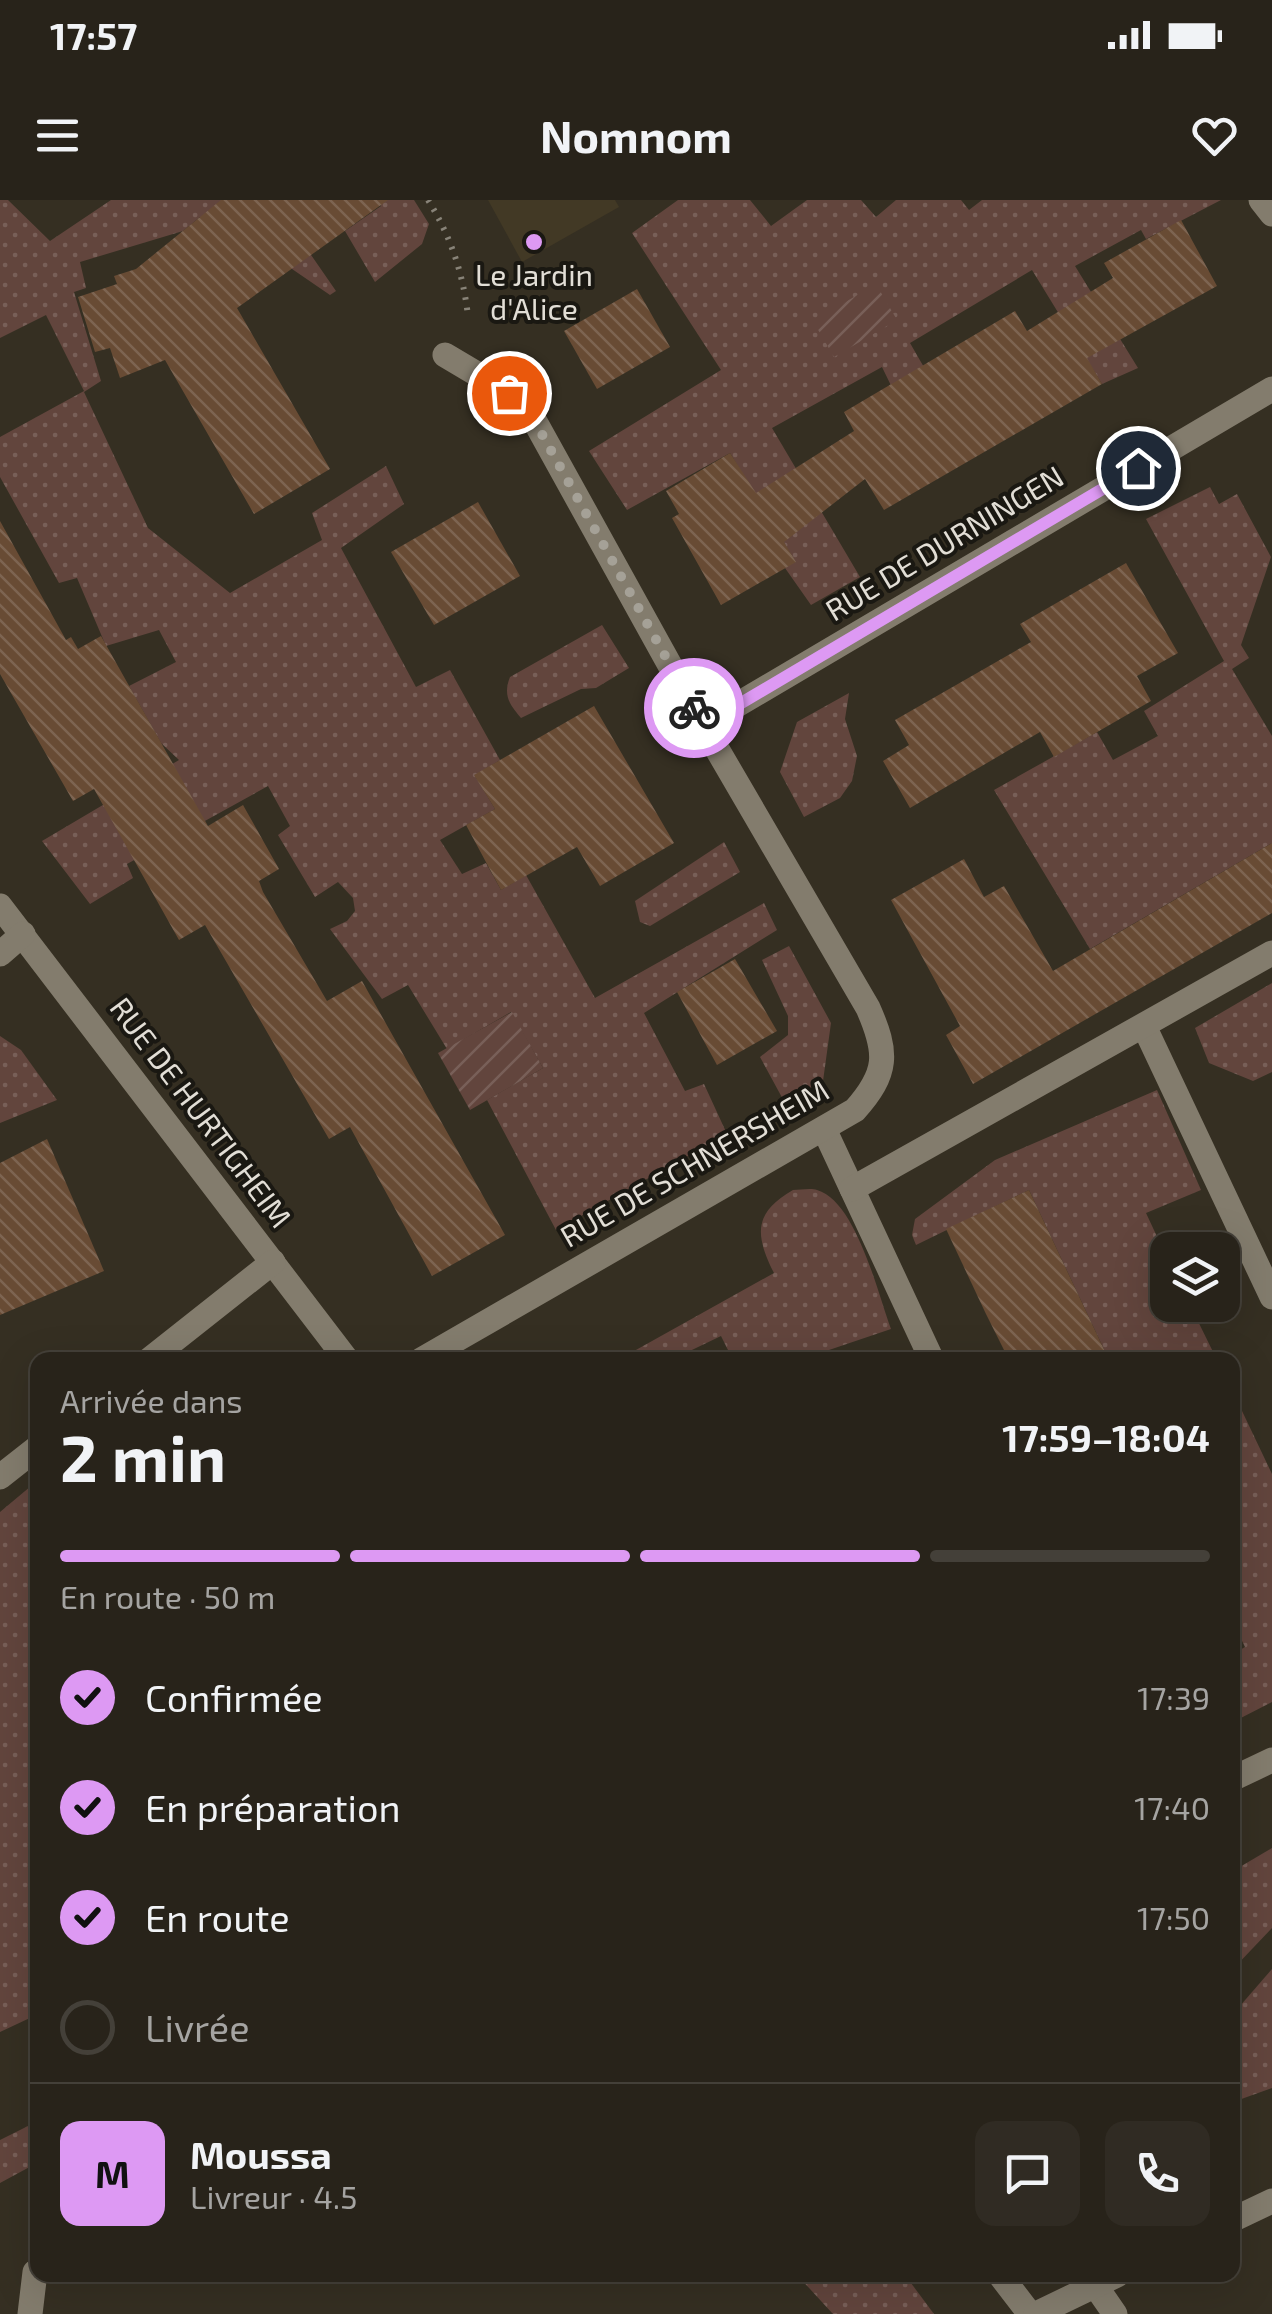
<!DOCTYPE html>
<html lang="fr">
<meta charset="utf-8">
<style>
:root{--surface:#28231a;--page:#302b23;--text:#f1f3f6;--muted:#a5a4a2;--line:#444039;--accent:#dd99f3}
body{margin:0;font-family:"Exo 2",sans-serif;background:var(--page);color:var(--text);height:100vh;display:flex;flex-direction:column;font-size:38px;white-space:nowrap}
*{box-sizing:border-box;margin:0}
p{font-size:32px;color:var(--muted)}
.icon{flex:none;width:55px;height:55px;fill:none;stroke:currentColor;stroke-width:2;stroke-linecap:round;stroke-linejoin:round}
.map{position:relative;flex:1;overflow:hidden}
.sheet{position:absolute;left:30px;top:1152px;width:1210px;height:930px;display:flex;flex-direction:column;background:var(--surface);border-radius:20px;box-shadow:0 10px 40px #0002,0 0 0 2px var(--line)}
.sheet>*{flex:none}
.fabs{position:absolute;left:1150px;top:1032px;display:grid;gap:20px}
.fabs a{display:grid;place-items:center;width:90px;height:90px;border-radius:20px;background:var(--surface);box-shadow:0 10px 40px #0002,0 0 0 2px var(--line);font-size:50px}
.pin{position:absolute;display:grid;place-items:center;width:85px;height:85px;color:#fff;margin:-42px;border:5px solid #fff;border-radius:50%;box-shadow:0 2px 10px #0007}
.courier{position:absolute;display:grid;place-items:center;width:100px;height:100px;margin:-50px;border:8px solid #dd99f3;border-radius:50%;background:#fff;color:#222;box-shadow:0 2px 12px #0007}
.headline em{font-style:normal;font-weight:700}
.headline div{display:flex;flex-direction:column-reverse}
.headline{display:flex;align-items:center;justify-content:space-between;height:170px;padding:0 30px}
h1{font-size:65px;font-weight:700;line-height:75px}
.bar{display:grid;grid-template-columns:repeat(4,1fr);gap:15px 10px;align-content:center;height:120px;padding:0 30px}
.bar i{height:12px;border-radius:8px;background:var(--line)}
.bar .active{background:var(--accent)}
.bar p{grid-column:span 4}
.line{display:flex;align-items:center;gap:25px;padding:0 30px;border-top:2px solid var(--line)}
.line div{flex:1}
.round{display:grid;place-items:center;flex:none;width:105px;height:105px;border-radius:20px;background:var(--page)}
ol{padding:0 30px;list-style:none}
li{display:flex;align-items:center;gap:30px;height:110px}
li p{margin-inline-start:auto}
li .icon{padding:10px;border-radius:50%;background:var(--accent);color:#111;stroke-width:4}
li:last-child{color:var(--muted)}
li i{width:55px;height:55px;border:5px solid var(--line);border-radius:50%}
.status{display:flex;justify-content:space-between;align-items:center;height:70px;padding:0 50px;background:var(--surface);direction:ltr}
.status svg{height:28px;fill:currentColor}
header{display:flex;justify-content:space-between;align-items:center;height:130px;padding:0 30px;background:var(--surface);font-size:45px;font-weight:700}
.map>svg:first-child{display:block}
.built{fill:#423925}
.grass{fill:url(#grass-dots)}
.garden{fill:url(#garden-furrows)}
.building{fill:url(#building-back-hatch)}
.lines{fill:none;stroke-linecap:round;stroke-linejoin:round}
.path{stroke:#888378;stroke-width:6;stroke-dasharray:2.5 8;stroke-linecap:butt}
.service{stroke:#837c6d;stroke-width:25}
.minor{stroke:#837c6d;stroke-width:25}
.done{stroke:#a5a197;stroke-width:10;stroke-dasharray:0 18}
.route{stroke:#dd99f3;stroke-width:12}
.poi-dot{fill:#dd99f3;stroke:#1a1812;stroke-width:4}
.labels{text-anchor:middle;stroke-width:8;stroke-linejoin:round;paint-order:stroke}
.poi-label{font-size:30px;fill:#e2ded6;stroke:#1a1812}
.street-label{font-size:30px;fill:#e2ded6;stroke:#1a1812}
</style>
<div class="status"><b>17:57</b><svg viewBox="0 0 49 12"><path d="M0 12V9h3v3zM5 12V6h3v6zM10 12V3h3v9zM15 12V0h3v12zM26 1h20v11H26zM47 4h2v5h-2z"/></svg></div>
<header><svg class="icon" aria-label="menu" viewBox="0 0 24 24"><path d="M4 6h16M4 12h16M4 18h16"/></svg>Nomnom<svg class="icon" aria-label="heart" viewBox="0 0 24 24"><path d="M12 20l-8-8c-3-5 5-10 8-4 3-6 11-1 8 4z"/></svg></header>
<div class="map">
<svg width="1272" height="2114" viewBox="0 0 1272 2114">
<defs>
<pattern id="grass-dots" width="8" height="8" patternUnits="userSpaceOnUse" patternTransform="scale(2.5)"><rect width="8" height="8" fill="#62453d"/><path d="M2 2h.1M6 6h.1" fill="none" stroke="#785f58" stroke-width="1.8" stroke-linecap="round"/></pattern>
<pattern id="garden-furrows" width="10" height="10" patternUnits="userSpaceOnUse" patternTransform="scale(2.5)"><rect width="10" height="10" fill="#62453d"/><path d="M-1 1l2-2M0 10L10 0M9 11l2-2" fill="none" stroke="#785f58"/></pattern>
<pattern id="building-back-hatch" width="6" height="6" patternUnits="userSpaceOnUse" patternTransform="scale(2.5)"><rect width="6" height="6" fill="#684b34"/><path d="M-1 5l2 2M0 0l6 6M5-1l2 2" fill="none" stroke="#7d6451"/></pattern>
</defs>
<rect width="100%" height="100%" fill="#352f22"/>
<polygon class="built" points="488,0 615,0 619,7 522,62"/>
<g class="grass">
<polygon points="0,0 8,0 50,41 111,0 273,0 336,91 330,95 276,58 200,17 183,31 80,62 86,88 74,92 101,181 84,192 148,328 230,393 322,340 312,313 386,266 404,304 341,348 416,487 450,470 500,560 475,576 495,609 440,640 462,674 486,663 501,690 526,675 595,798 764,703 777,730 644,813 685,891 704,884 727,934 556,1030 487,900 543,868 511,812 447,849 408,785 382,799 330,729 347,721 355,711 353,698 338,682 315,697 278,635 290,626 268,586 127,664 133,678 90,704 42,641 179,560 161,543 129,486 176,462 159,430 106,446 77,378 59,383 0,277 0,237 84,191 46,115 0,138"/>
<polygon points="378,0 414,0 429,24 422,44 375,82 345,31 381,6"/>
<polygon points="678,0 750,0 771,26 807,0 861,0 876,17 896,0 961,0 969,10 982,0 1221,0 1146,39 1141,30 1075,66 1138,168 1102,184 1032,70 910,143 975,256 900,204 882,167 772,228 860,377 811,405 785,368 795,361 730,253 627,310 589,251 721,170 632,33"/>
<polygon points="1210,287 1219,304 1237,294 1271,357 1241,445 1249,458 1232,469 1272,536 1272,643 1090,749 994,590 1097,532 1113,560 1158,536 1144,511 1224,461 1146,319"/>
<path d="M602,425l27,43 -33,20 -15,1 -60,29c-12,-14 -18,-23 -11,-41z"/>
<polygon points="849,493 845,519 857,556 852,581 840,598 804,617 780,572 797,522"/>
<polygon points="724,642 740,672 650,726 640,722 635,701"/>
<polygon points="789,746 831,823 823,881 785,903 760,857 788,835 788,816 762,760"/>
<polygon points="1272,783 1272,872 1253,881 1209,863 1195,828"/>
<polygon points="0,836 21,850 57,900 0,923"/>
<polygon points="1157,890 1201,990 1146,1013 1167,1058 1168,1105 1190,1105 1217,1160 1109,1160 1029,990 916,1045 912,1035 915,1019 995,960"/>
<path d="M793,990c7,0 18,-2 24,0 39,11 61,104 74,139l-62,21 4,10h-100l-12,-24 -50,24h-53l156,-87c-19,-38 -21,-60 19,-83z"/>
<polygon points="1233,1192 1272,1274 1272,1502 1233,1522 1233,1454 1245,1447 1232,1420"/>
<polygon points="37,1281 37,1828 32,1817 0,1832 0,1312"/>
<polygon points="1272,1648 1272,1728 1233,1769 1233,1671"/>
<polygon points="1272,1769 1272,1888 1233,1902 1233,1814"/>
<polygon points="30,1925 33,1929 37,1928 37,1963 0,1983 0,1940"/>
<polygon points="905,2075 934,2114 833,2114 798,2076"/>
</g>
<g class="garden">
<polygon points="876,84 897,120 834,157 813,121"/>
<polygon points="512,812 543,868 470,910 438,853"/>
</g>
<g class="building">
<polygon points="221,0 388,0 237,108 330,269 254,314 165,160 120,178 110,148 95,152 78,97 117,84 114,76 136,69"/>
<polygon points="1181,20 1217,86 1087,158 1102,184 884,310 865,279 784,342 796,362 721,405 672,318 679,314 666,291 730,253 756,293 854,231 844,212 1015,111 1027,131 1113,78 1104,63"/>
<polygon points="637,89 670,147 597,189 564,131"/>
<polygon points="478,302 520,376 434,425 391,352"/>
<polygon points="0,321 66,440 71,437 78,449 101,436 208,626 243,605 279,669 259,681 263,692 327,801 362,781 505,1035 432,1076 350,927 329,939 205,725 179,740 94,589 73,601 0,474"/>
<polygon points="1126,363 1178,453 1137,476 1151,501 1054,557 1040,532 910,608 883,561 909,545 895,520 1031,442 1020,424"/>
<polygon points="594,506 674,643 600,686 577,647 501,690 466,625 495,609 474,575"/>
<polygon points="1272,643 1272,713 973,884 946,835 960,826 891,700 964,659 984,697 1004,686 1053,771"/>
<polygon points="735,759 777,831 717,865 677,792"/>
<polygon points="47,939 104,1071 0,1115 0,963"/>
<polygon points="1029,990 1109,1160 1009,1160 986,1114 946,1029"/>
</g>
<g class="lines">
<path class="path" d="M428,0c23,37 35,73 40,116"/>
<g class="service">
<polyline points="1144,826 1272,1097"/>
<polyline points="824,929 932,1160"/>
<polyline points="852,989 1272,753"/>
</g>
<g class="minor">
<polyline points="1261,0 1272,14"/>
<polyline points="703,525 1272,189"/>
<polyline points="0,706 347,1160"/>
<polyline points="0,754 23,734"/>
<polyline points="149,1160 273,1062"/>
<path d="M421,1160l434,-250c33,-37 33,-57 13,-102l-165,-283 -170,-307 -24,-25 -64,-38"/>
<polyline points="0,1277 38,1247"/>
<polyline points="1232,1579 1272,1560"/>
<polyline points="1232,2020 1272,2001"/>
<polyline points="1000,2075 1030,2114"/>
<polyline points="1088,2075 1115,2114"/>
<polyline points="30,2114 35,2072"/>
<polyline points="1036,2114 1117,2075"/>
</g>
</g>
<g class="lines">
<polyline class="done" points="509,193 533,218 694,508"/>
<polyline class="route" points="694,508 704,525 1138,268"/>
</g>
<circle class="poi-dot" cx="534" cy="42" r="10"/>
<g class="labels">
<g class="poi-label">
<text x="534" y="86">Le Jardin<tspan x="534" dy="34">d'Alice</tspan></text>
</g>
<g class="street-label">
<text transform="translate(945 344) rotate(-31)" y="10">RUE DE DURNINGEN</text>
<text transform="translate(200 913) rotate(53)" y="10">RUE DE HURTIGHEIM</text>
<text transform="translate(695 964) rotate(-30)" y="10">RUE DE SCHNERSHEIM</text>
</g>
</g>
</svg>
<div class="fabs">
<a><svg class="icon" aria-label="layers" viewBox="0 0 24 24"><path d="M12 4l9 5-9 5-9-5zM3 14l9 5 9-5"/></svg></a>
</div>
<div class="pin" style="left:509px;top:193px;background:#ea580c"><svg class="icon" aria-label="bag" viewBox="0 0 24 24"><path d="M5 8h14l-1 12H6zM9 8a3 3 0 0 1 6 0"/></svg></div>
<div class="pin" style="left:1138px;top:268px;background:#1f2937"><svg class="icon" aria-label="home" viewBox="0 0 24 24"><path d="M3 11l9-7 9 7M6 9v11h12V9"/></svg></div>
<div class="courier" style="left:694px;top:508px"><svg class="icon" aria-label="bike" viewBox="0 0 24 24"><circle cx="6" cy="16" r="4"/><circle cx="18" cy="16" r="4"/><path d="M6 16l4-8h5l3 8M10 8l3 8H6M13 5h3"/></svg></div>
<section class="sheet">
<div class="headline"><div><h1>2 min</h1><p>Arrivée dans</p></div><em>17:59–18:04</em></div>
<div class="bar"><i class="active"></i><i class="active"></i><i class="active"></i><i></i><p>En route · 50 m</p></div>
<ol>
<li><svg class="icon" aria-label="check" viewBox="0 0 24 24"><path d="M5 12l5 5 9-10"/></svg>Confirmée<p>17:39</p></li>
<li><svg class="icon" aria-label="check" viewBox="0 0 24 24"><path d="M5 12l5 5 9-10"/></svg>En préparation<p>17:40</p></li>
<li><svg class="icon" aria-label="check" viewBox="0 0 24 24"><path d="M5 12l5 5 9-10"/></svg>En route<p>17:50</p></li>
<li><i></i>Livrée</li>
</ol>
<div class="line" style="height:180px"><b class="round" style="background:var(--accent);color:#111">M</b><div><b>Moussa</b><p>Livreur · 4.5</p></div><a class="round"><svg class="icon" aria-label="chat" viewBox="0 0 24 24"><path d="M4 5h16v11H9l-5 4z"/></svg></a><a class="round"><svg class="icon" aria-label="phone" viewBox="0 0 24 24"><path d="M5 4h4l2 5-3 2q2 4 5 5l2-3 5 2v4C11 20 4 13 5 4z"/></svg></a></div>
</section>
</div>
